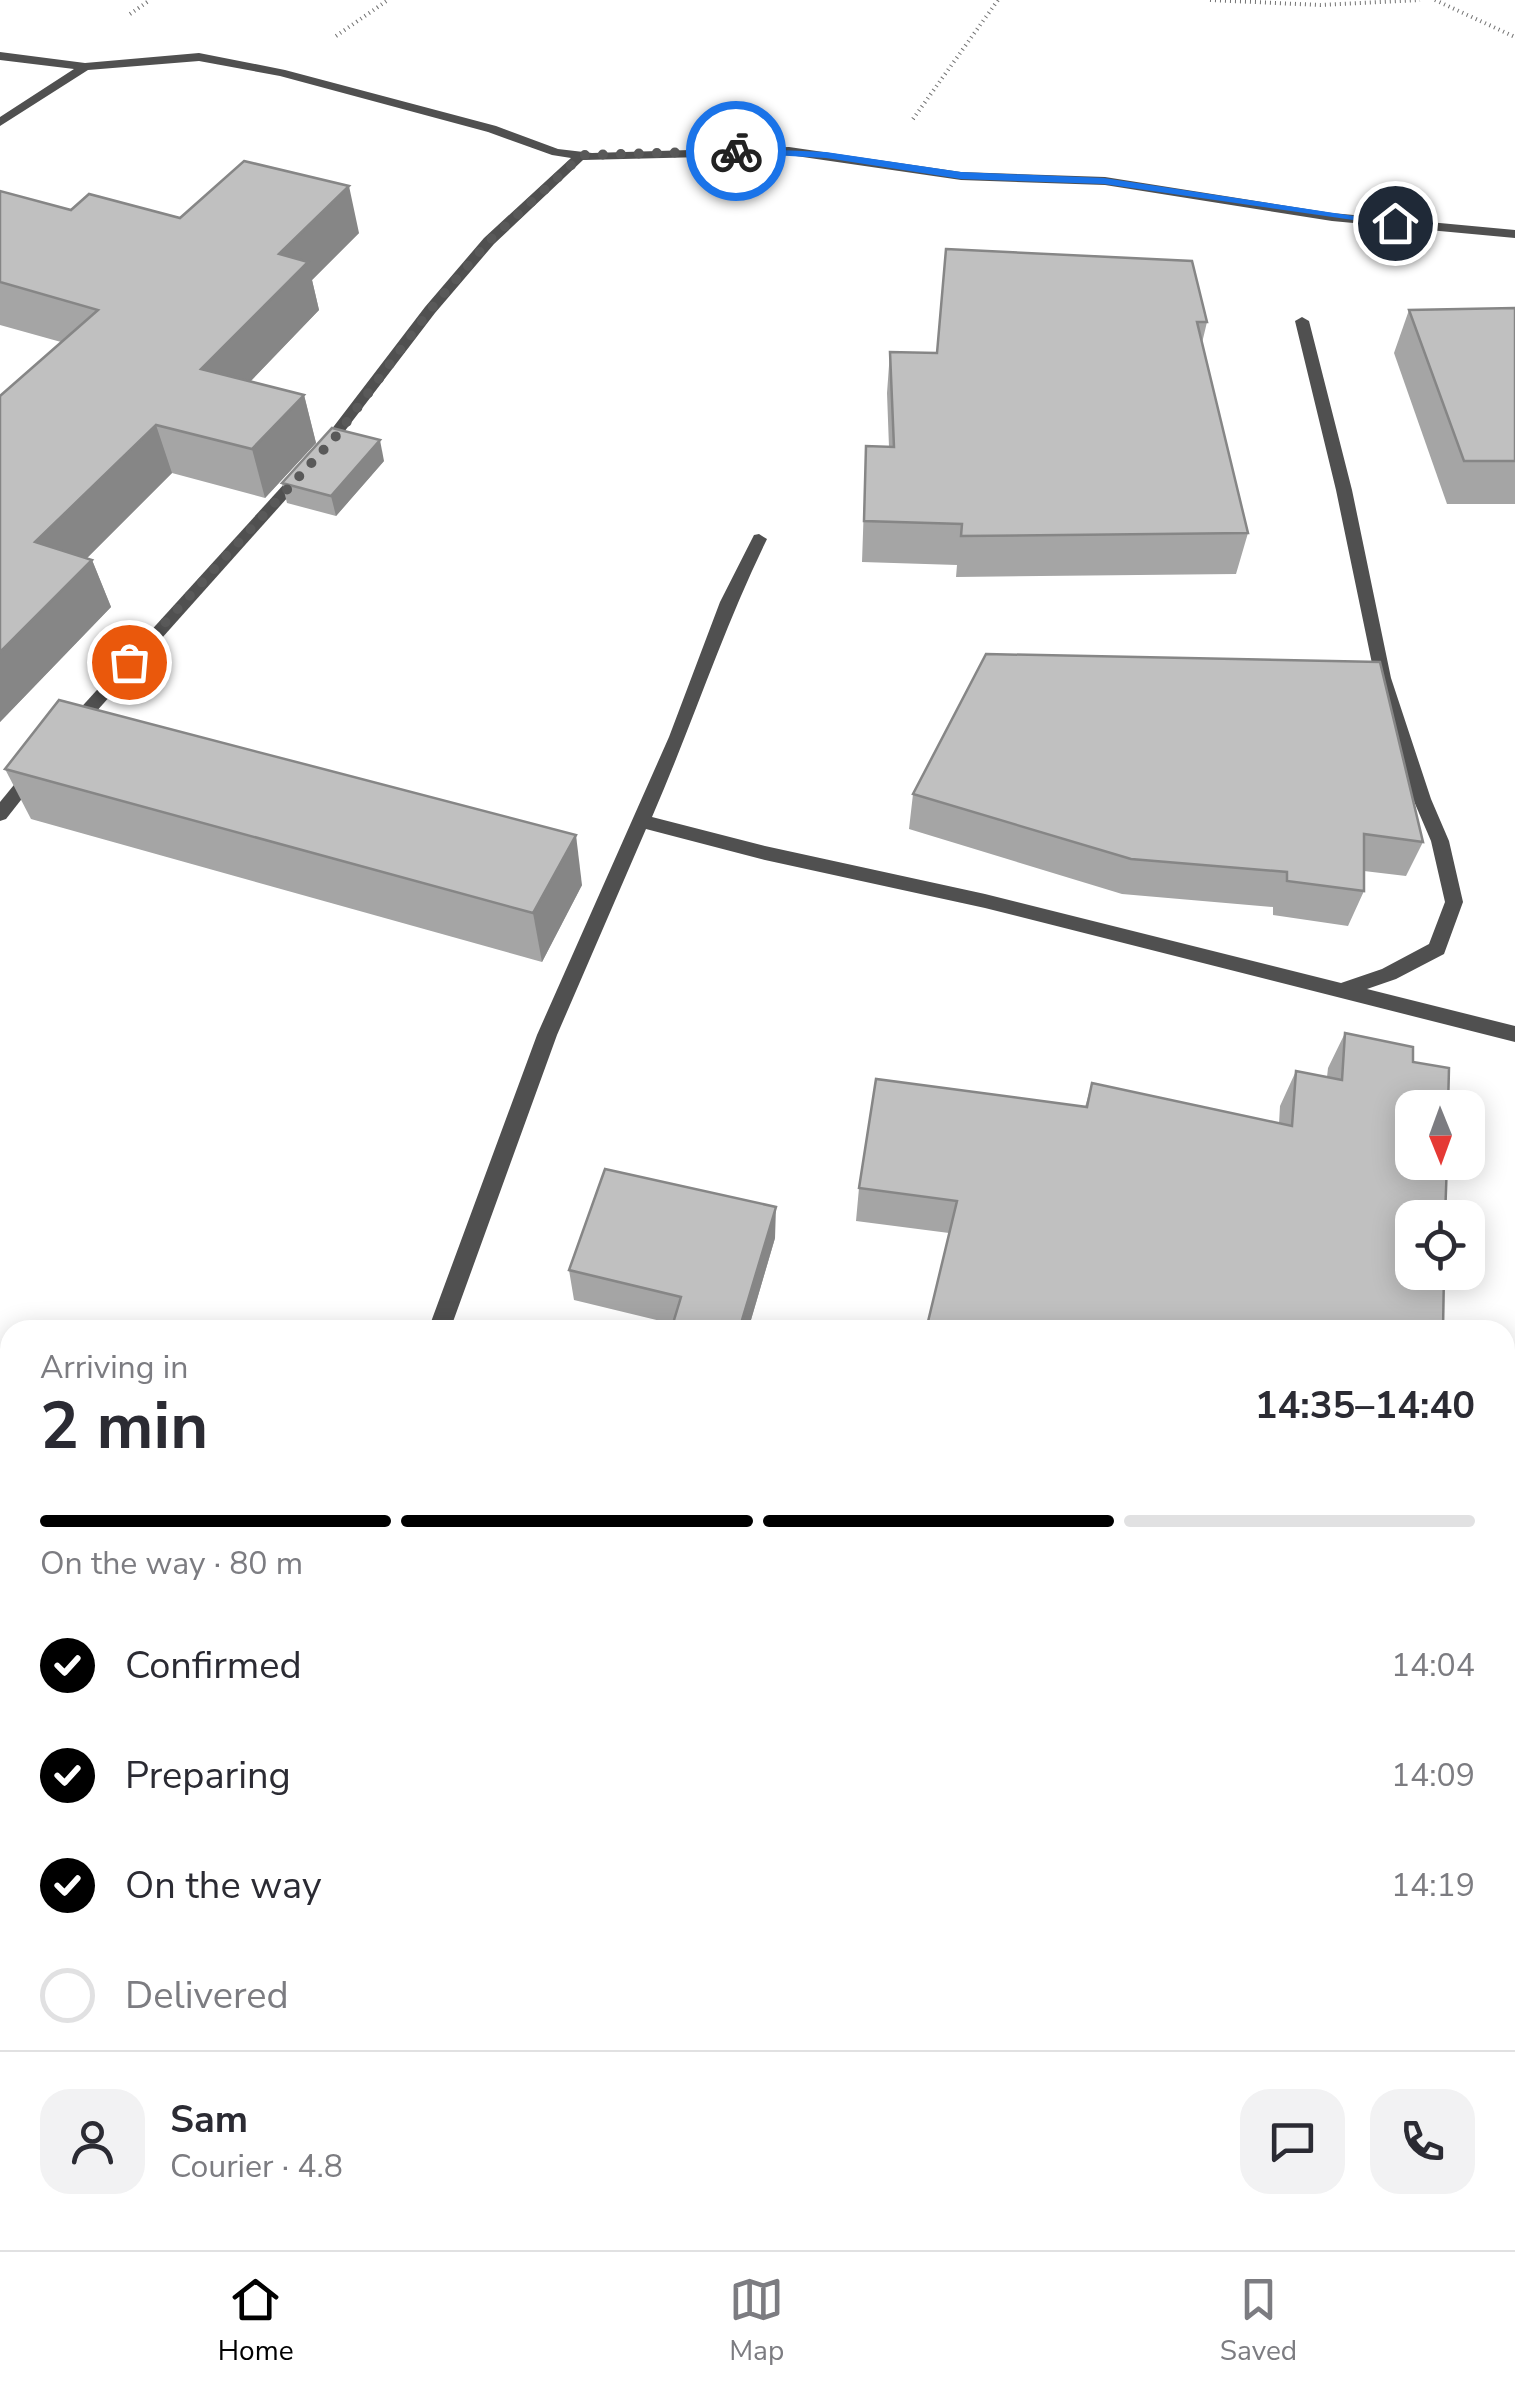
<!DOCTYPE html>
<meta charset="utf-8">
<style>
:root{--surface:#fff;--page:#f2f2f3;--text:#2b2b33;--muted:#7c7c81;--line:#e1e1e2;--accent:#000}
body{margin:0;font-family:"Nunito Sans",sans-serif;background:var(--page);color:var(--text);height:100vh;display:flex;flex-direction:column;font-size:38px;white-space:nowrap}
*{box-sizing:border-box;margin:0}
p{font-size:32px;color:var(--muted)}
.icon{flex:none;width:55px;height:55px;fill:none;stroke:currentColor;stroke-width:2;stroke-linecap:round;stroke-linejoin:round}
.map{position:relative;flex:1;overflow:hidden}
.details{position:absolute;left:0px;top:1320px;width:1515px;height:930px;display:flex;flex-direction:column;background:var(--surface);border-radius:30px 30px 0 0;box-shadow:0 5px 25px #0003}
.details>*{flex:none}
.needle{width:65px;rotate:179deg}
.buttons{position:absolute;left:1395px;top:1090px;display:grid;gap:20px}
.buttons a{display:grid;place-items:center;width:90px;height:90px;border-radius:20px;background:var(--surface);box-shadow:0 5px 25px #0003;font-size:50px}
.pin{position:absolute;display:grid;place-items:center;width:85px;height:85px;color:#fff;margin:-42px;border:5px solid #fff;border-radius:50%;box-shadow:0 2px 10px #0007}
.courier{position:absolute;display:grid;place-items:center;width:100px;height:100px;margin:-50px;border:8px solid #1a73e8;border-radius:50%;background:#fff;color:#222;box-shadow:0 2px 12px #0007}
.overview em{font-style:normal;font-weight:700}
.overview div{display:flex;flex-direction:column-reverse}
.overview{display:flex;align-items:center;justify-content:space-between;height:170px;padding:0 40px}
h1{font-size:65px;font-weight:700;line-height:75px}
.bar{display:grid;grid-template-columns:repeat(4,1fr);gap:15px 10px;align-content:center;height:120px;padding:0 40px}
.bar i{height:12px;border-radius:8px;background:var(--line)}
.bar .selected{background:var(--accent)}
.bar p{grid-column:span 4}
.line{display:flex;align-items:center;gap:25px;padding:0 40px;border-top:2px solid var(--line)}
.line div{flex:1}
.round{display:grid;place-items:center;flex:none;width:105px;height:105px;border-radius:30px;background:var(--page)}
ol{padding:0 40px;list-style:none}
li{display:flex;align-items:center;gap:30px;height:110px}
li p{margin-inline-start:auto}
li .icon{padding:10px;border-radius:50%;background:var(--accent);color:#fff;stroke-width:4}
li:last-child{color:var(--muted)}
li i{width:55px;height:55px;border:5px solid var(--line);border-radius:50%}
.tab-bar{display:flex;justify-content:space-around;align-items:center;height:140px;border-top:2px solid var(--line);background:var(--surface);font-size:28px;color:var(--muted)}
.tab-bar a{display:grid;justify-items:center;gap:5px}
.tab-bar .selected{color:var(--accent)}
.map>svg:first-child{display:block}
.lines{fill:none;stroke-linecap:round;stroke-linejoin:round}
.path{stroke:#727272;stroke-width:4;stroke-dasharray:1 4;stroke-linecap:butt}
.street{fill:#505050;fill-rule:evenodd}
.wall{fill:#a5a5a5}
.shaded-wall{fill:#868686}
.building{fill:#c0c0c0;stroke:#868686;stroke-width:2.5}
.route{fill:#1a73e8}
.done{stroke:#595959;stroke-width:10;stroke-dasharray:0 18}
</style>
<div class="map">
<svg width="1515" height="2250" viewBox="0 0 1515 2250">
<rect width="100%" height="100%" fill="#fff"/>
<g class="lines">
<g class="path">
<polyline points="1210,0 1320,5 1420,0"/>
<polyline points="1435,0 1515,37"/>
<polyline points="130,14 150,0"/>
<polyline points="336,36 388,0"/>
<polyline points="913,119 998,0"/>
</g>
<g class="street">
<polygon points="0,52 85,63 199,53 285,70 496,126 558,149 592,153 789,147 961,172 1105,177 1332,213 1515,230 1515,238 1332,221 1105,185 961,180 789,155 583,160 494,244 435,313 328,453 323,455 316,450 318,447 425,307 484,238 571,158 552,155 488,132 280,76 199,61 88,70 0,126 0,117 74,69 0,60"/>
<path d="M1302,317l7,4 43,169 39,188 40,121 18,42 14,61 -19,52 -48,25 -29,10 148,37v16l-530,-134 -220,-48 -119,-31 -89,206 -107,295h-22l109,-295 132,-298 51,-135 34,-67 5,-1 8,5c-44,90 -75,186 -115,278l113,29 220,48 356,89 41,-14 47,-25 16,-42 -14,-61 -18,-42 -38,-121 -39,-188 -41,-169z"/>
<polygon points="300,470 305,472 305,478 78,732 66,732 66,724 295,472"/>
<polygon points="33,767 42,773 39,777 6,819 0,821 0,802 27,769"/>
<polygon points="1505,1840 1515,1843 1515,1869 1505,1866"/>
<polygon points="38,2240 66,2240 62,2250 34,2250"/>
</g>
</g>
<g class="wall">
<polygon points="0,191 71,210 359,233 312,280 319,310 250,382 304,395 316,443 265,498 172,473 87,558 92,560 111,607 0,722 0,396 61,342 0,325"/>
<polygon points="946,249 1207,322 1202,343 1248,533 1236,574 956,577 957,565 862,562 866,446 889,447 887,393 890,352 937,353"/>
<polygon points="1515,308 1515,504 1447,504 1394,353 1409,310"/>
<polygon points="384,461 336,516 287,503 282,483"/>
<polygon points="986,654 1423,842 1406,876 1364,871 1364,891 1348,926 1273,915 1273,907 1122,894 909,829 913,794"/>
<polygon points="5,769 582,885 542,962 31,819"/>
<polygon points="1345,1033 1413,1062 1448,1108 949,1233 856,1221 859,1188 1085,1107 1092,1083 1279,1124 1280,1106 1296,1071 1327,1077 1328,1068"/>
<polygon points="775,1238 748,1330 671,1330 673,1324 574,1300 569,1270"/>
<polygon points="1505,1379 1515,1381 1515,1771 1505,1769"/>
</g>
<g class="shaded-wall">
<polygon points="349,186 359,233 312,280 319,310 215,418 201,369 279,254"/>
<polygon points="304,395 316,443 265,498 252,449"/>
<polygon points="156,425 172,473 55,590 35,542"/>
<polygon points="380,440 384,461 336,516 331,496"/>
<polygon points="92,560 111,607 0,722 0,652"/>
<polygon points="576,835 582,885 542,962 533,913"/>
<polygon points="776,1207 775,1238 748,1330 739,1330"/>
<polygon points="9,1584 10,1678 0,1696 0,1601"/>
</g>
<g class="building">
<polygon points="244,161 349,186 279,254 308,262 201,369 304,395 252,449 156,425 35,542 92,560 0,652 0,396 98,310 0,282 0,191 71,210 89,194 180,218"/>
<polygon points="946,249 1192,261 1207,322 1197,322 1248,533 961,536 962,524 864,521 866,446 894,447 890,352 937,353"/>
<polygon points="1515,308 1515,461 1464,461 1409,310"/>
<polygon points="332,428 380,440 331,496 282,483"/>
<polygon points="986,654 1380,662 1423,842 1364,834 1364,891 1287,881 1287,872 1131,859 913,794"/>
<polygon points="59,700 576,835 533,913 5,769"/>
<polygon points="1345,1033 1413,1047 1413,1062 1449,1068 1448,1108 1412,1108 1412,1162 1447,1162 1445,1218 1412,1218 1412,1272 1444,1272 1443,1330 926,1330 957,1201 859,1188 876,1079 1087,1107 1092,1083 1292,1126 1296,1071 1342,1080"/>
<polygon points="605,1169 776,1207 739,1330 671,1330 681,1297 569,1270"/>
<polygon points="1505,1379 1515,1381 1515,1748 1505,1747"/>
<polygon points="0,1581 9,1584 0,1601"/>
<polygon points="1505,2145 1515,2148 1515,2250 563,2250 564,2240 1505,2240"/>
</g>
<polygon class="route" points="736,148 826,152 961,172 1104,178 1400,223 1395,226 1104,184 961,179 826,158 732,153"/>
<g class="lines">
<polyline class="done" points="129,662 337,435 430,310 489,241 582,155 736,151"/>
</g>
</svg>
<div class="buttons">
<a><svg class="needle" viewBox="-14 -14 28 28"><path d="M0-13l5 13h-10z" fill="#e53935"/><path d="M0 13l5-13h-10z" fill="#7c7c81"/></svg></a>
<a><svg class="icon" aria-label="locate" viewBox="0 0 24 24"><circle cx="12" cy="12" r="6"/><path d="M12 2v4M12 18v4M2 12h4M18 12h4"/></svg></a>
</div>
<div class="pin" style="left:129px;top:662px;background:#ea580c"><svg class="icon" aria-label="bag" viewBox="0 0 24 24"><path d="M5 8h14l-1 12H6zM9 8a3 3 0 0 1 6 0"/></svg></div>
<div class="pin" style="left:1395px;top:223px;background:#1f2937"><svg class="icon" aria-label="home" viewBox="0 0 24 24"><path d="M3 11l9-7 9 7M6 9v11h12V9"/></svg></div>
<div class="courier" style="left:736px;top:151px"><svg class="icon" aria-label="bike" viewBox="0 0 24 24"><circle cx="6" cy="16" r="4"/><circle cx="18" cy="16" r="4"/><path d="M6 16l4-8h5l3 8M10 8l3 8H6M13 5h3"/></svg></div>
<section class="details">
<div class="overview"><div><h1>2 min</h1><p>Arriving in</p></div><em>14:35–14:40</em></div>
<div class="bar"><i class="selected"></i><i class="selected"></i><i class="selected"></i><i></i><p>On the way · 80 m</p></div>
<ol>
<li><svg class="icon" aria-label="check" viewBox="0 0 24 24"><path d="M5 12l5 5 9-10"/></svg>Confirmed<p>14:04</p></li>
<li><svg class="icon" aria-label="check" viewBox="0 0 24 24"><path d="M5 12l5 5 9-10"/></svg>Preparing<p>14:09</p></li>
<li><svg class="icon" aria-label="check" viewBox="0 0 24 24"><path d="M5 12l5 5 9-10"/></svg>On the way<p>14:19</p></li>
<li><i></i>Delivered</li>
</ol>
<div class="line" style="height:180px"><a class="round"><svg class="icon" aria-label="person" viewBox="0 0 24 24"><circle cx="12" cy="8" r="4"/><path d="M4 21q1-7 8-7t8 7"/></svg></a><div><b>Sam</b><p>Courier · 4.8</p></div><a class="round"><svg class="icon" aria-label="chat" viewBox="0 0 24 24"><path d="M4 5h16v11H9l-5 4z"/></svg></a><a class="round"><svg class="icon" aria-label="phone" viewBox="0 0 24 24"><path d="M5 4h4l2 5-3 2q2 4 5 5l2-3 5 2v4C11 20 4 13 5 4z"/></svg></a></div>
</section>
</div>
<nav class="tab-bar">
<a class="selected"><svg class="icon" aria-label="home" viewBox="0 0 24 24"><path d="M3 11l9-7 9 7M6 9v11h12V9"/></svg>Home</a>
<a><svg class="icon" aria-label="map" viewBox="0 0 24 24"><path d="M3 6l6-2 6 2 6-2v14l-6 2-6-2-6 2zM9 4v14M15 6v14"/></svg>Map</a>
<a><svg class="icon" aria-label="saved" viewBox="0 0 24 24"><path d="M7 4h10v16l-5-4-5 4z"/></svg>Saved</a>
</nav>
